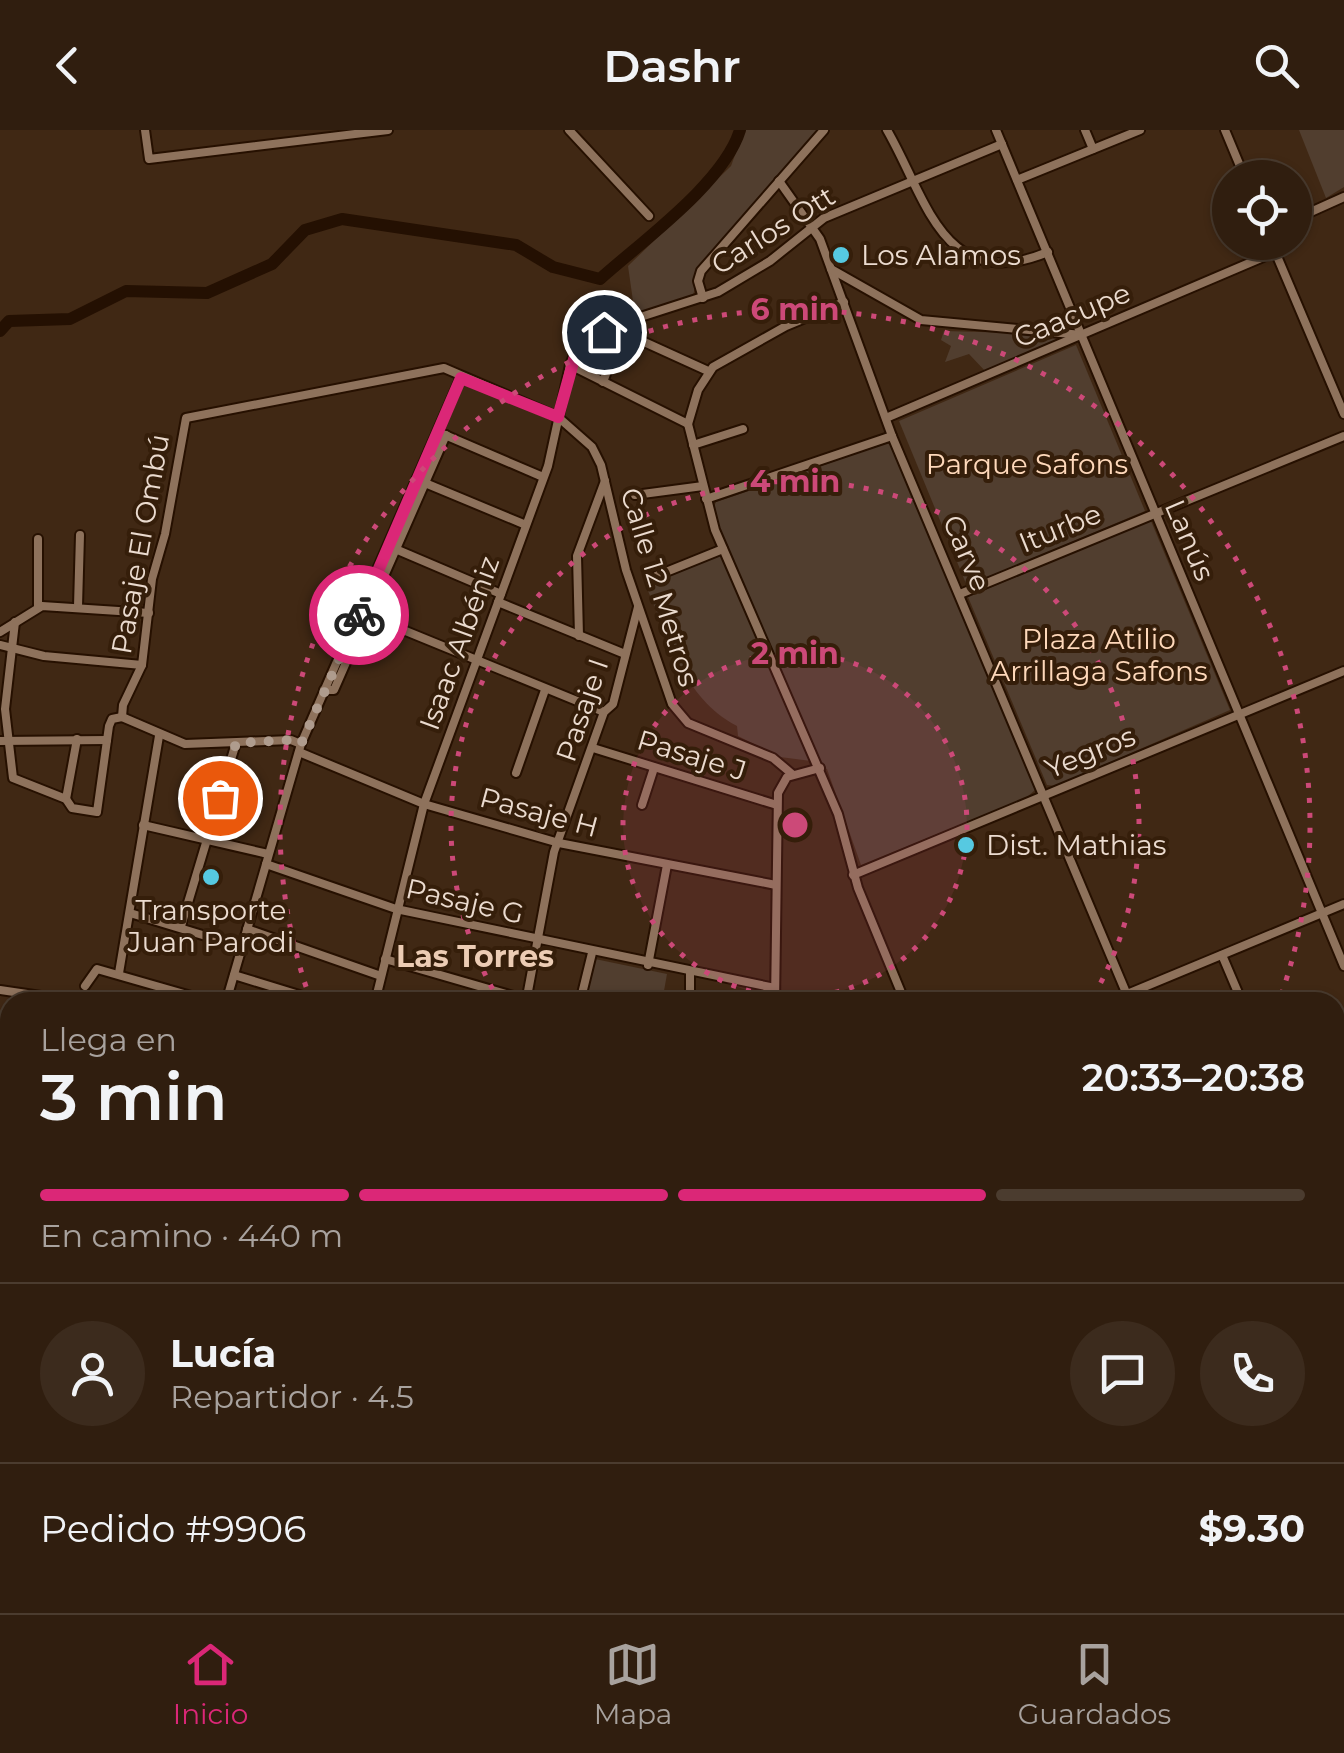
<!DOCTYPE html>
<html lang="es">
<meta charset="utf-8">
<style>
:root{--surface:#301e0f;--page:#3c2b1d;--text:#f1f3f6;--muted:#a8a29e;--line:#4b3c2f;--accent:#db2777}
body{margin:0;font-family:Montserrat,sans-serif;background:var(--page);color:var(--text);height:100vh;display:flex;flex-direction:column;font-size:38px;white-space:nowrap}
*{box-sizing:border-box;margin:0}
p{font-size:32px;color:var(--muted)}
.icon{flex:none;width:55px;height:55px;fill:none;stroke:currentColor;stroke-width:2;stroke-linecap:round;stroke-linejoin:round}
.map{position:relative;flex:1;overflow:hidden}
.sheet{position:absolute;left:0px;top:862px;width:1345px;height:622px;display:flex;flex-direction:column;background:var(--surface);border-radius:30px 30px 0 0;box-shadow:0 2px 8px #0004,0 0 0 2px var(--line)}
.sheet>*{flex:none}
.controls{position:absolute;left:1212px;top:30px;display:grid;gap:20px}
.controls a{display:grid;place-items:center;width:100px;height:100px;border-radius:50%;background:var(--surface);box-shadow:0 2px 8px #0004,0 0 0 2px var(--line);font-size:50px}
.pin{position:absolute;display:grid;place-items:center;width:85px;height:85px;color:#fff;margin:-42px;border:5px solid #fff;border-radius:50%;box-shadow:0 2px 10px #0007}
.courier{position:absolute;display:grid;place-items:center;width:100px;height:100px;margin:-50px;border:8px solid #db2777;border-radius:50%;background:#fff;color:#222;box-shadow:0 2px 12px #0007}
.summary em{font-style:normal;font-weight:600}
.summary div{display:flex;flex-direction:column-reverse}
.summary{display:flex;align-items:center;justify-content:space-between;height:170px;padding:0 40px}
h1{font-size:65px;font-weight:600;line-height:75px}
.bar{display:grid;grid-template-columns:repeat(4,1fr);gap:15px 10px;align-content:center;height:120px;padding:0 40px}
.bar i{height:12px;border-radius:8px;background:var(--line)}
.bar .selected{background:var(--accent)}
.bar p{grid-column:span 4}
.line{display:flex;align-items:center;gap:25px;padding:0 40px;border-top:2px solid var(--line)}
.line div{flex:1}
.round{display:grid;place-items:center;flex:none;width:105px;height:105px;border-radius:52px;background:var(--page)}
header{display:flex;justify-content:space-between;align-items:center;height:130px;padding:0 40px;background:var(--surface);font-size:45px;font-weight:600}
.tab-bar{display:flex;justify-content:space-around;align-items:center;height:140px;border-top:2px solid var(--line);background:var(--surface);font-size:28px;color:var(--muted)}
.tab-bar a{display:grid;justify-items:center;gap:5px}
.tab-bar .selected{color:var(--accent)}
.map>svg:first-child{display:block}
.built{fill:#4b2e14}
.green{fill:#513e2f}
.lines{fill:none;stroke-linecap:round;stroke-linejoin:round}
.river{stroke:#241002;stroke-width:12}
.minor-casing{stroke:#261000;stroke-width:12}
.minor{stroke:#8e725c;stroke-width:8}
.done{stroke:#af9c8e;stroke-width:10;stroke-dasharray:0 18}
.route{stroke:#db2777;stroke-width:12}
.ring{fill:none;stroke:#cc4978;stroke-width:5;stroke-dasharray:5 10}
.poi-dot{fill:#56c9e1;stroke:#351e0a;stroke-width:4}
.labels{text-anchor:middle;stroke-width:8;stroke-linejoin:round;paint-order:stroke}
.street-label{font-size:28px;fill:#ebdbcf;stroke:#351e0a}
.poi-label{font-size:28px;fill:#ebdbcf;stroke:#351e0a;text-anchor:start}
.park-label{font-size:28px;fill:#fed8ba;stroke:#351e0a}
.neighbourhood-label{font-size:30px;font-weight:bold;fill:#ecccb4;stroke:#351e0a}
.centre{fill:#cc4978;stroke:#351e0a;stroke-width:5}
.ring-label{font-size:30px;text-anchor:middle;font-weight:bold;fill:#cc4978;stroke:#351e0a;stroke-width:8;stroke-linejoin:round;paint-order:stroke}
</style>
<header><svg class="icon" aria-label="back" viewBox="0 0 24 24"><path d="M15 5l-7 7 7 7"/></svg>Dashr<svg class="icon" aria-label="search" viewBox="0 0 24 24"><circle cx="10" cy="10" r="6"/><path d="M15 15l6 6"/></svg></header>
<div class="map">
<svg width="1344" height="1483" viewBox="0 0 1344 1483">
<rect width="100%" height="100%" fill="#402814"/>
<polygon class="built" points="0,927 10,927 10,1097 0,1096"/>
<g class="green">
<polygon points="744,0 820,0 699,137 693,166 635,185 628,136 731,36"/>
<polygon points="1299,0 1344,0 1344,57 1326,68"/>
<polygon points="944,201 1059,204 1066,206 986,242 969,224 945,232 951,216 941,210"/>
<polygon points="1076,215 1145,381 967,456 899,291"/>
<path d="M887,313l5,3 143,344 -9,8 -165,67 -34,-96 -16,-8 -31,-4 -42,-21 -1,-10c-54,-28 -69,-90 -92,-142l83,-34 -16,-39 4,-9z"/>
<polygon points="1151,391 1230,580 1055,656 1047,655 968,467"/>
<polygon points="595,829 667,844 662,872 585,872"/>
</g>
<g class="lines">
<path class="river" d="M0,201l9,-10 61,-2 56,-28 81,2 65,-29 33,-34 37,-11 174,26 37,22 47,12c41,-37 124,-96 140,-149"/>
<defs>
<g id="minor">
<polyline points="145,0 149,29 388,0"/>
<polyline points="569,0 649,86"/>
<path d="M887,0c40,69 56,165 161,122"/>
<polyline points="996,0 1344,836"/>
<polyline points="1085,0 1093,19"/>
<polyline points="1225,0 1245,48"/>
<polyline points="1017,50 1140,0"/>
<polyline points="779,51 820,109 892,306 1130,872"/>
<polyline points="1295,89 1344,67"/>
<polyline points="1271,112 1344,284"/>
<polyline points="831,139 921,190 1082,205"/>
<polyline points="703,168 698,151 701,141 824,0"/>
<polyline points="844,172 786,196 713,237 698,260 688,294 715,400 838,684 858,758 905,872"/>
<polyline points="570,235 688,294"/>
<polyline points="603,252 625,192 718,162 770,131 824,88 1002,14"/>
<polyline points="886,288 1275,122"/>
<polyline points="445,305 543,347"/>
<polyline points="693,315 743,299"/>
<polyline points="425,353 526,395"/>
<polyline points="635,365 703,356"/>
<polyline points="706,369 892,306"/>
<polyline points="393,418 501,464"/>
<polyline points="656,446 723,419"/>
<polyline points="960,464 1344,306"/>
<polyline points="498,472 625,524"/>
<polyline points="78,476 80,405"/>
<polyline points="38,477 38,409"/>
<polyline points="364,484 604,582"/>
<polyline points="15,492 5,579 13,648 66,669 72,678 97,682 109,596 112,589 122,587"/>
<polyline points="0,502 42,476 149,483"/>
<polyline points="579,506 577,426 605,351"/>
<polyline points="0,515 44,526 142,535"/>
<polyline points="324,560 334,560 446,305"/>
<polyline points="122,587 123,575 142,535 152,449 165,404 186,288 444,238 558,287 592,317 601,335 626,440 672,574 688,593 773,628 792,644"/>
<polyline points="122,587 185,614 291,610 301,614"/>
<polyline points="0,611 107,610"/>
<polyline points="593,618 777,675"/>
<polyline points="299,622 424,674 559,713 776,755"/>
<polyline points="516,643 545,560"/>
<polyline points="66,669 77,609"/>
<polyline points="642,675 654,638"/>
<polyline points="143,695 268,724"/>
<polyline points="266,734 396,779 775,858"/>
<polyline points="853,745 1344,541"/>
<polyline points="130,783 242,817"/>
<polyline points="181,796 236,613"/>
<polyline points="247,799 381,846"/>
<polyline points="1222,825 1242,872"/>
<polyline points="385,829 527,870"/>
<polyline points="648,835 667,735"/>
<polyline points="119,843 159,606"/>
<polyline points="234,845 322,872"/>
<polyline points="85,856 97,839 212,872"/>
<polyline points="0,860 68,870"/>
<polyline points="226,872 301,614 461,247"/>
<polyline points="375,872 424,674 548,336 570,235 578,215 589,205 620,201 708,241"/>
<polyline points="526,872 554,722 604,582 613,574 638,477"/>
<polyline points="580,872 592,823"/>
<polyline points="690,872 690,843"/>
<polyline points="775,872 778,663 787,647 820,638"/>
<polyline points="1108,872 1344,774"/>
<polyline points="1335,1090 1344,1111"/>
<polyline points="0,1116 10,1116"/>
<polyline points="0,1131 10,1131"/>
<polyline points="1335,1197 1344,1194"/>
<polyline points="0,1231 10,1231"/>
<polyline points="0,1327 10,1328"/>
<polyline points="1335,1369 1344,1390"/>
<polyline points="0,1423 10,1423"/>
<polyline points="20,1475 20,1483"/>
<polyline points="213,1475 213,1483"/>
<polyline points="310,1475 310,1483"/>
<polyline points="533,1475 533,1483"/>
<polyline points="641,1475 641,1483"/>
<polyline points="730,1475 730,1483"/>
<polyline points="791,1475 791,1483"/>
<polyline points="936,1475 936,1483"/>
<polyline points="1075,1475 1075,1483"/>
<polyline points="1138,1475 1140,1483"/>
<polyline points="1241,1475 1243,1483"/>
<polyline points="119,1483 119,1475"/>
<polyline points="405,1483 405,1475"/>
</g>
</defs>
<use href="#minor" class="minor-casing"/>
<use href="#minor" class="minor"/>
</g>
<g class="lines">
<polyline class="done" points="220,668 236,613 291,610 301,614 359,485"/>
<polyline class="route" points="359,485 461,248 558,287 578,215 604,202"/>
</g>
<circle cx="795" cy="695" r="172" fill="#cc4978" fill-opacity=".12"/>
<g class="ring">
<circle cx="795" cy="695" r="172"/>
<path d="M500 872A344 344 0 1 1 1090 872"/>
<path d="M311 871A515 515 0 1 1 1279 871"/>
</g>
<g class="poi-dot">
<circle cx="841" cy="125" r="10"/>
<circle cx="966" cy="715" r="10"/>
<circle cx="211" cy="747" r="10"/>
</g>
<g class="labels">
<g class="street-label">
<text transform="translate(773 100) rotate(-32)" y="10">Carlos Ott</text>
<text transform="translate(1072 185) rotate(-23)" y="10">Caacupe</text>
<text transform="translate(1060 398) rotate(-22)" y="10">Iturbe</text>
<text transform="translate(1190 410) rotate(67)" y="10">Lanús</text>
<text transform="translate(140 414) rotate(-80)" y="10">Pasaje El Ombú</text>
<text transform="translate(967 423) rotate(67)" y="10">Carve</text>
<text transform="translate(660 457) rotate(73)" y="10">Calle 12 Metros</text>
<text transform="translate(459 513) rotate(-70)" y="10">Isaac Albéniz</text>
<text transform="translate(582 580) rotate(-71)" y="10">Pasaje I</text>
<text transform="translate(1090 622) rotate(-22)" y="10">Yegros</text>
<text transform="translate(692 625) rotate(17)" y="10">Pasaje J</text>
<text transform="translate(539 682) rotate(15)" y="10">Pasaje H</text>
<text transform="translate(465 771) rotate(13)" y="10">Pasaje G</text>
</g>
<g class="poi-label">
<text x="861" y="135">Los Alamos</text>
<text x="986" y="725">Dist. Mathias</text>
<text x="211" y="790" text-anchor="middle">Transporte<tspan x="211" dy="32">Juan Parodi</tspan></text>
</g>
<g class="park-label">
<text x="1027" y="344">Parque Safons</text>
<text x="1099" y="519">Plaza Atilio<tspan x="1099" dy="32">Arrillaga Safons</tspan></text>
</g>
<g class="neighbourhood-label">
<text x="475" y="837">Las Torres</text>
</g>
</g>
<circle cx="795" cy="695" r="15" class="centre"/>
<g class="ring-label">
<text x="795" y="190">6 min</text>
<text x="795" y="362">4 min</text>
<text x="795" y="534">2 min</text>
</g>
</svg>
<div class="controls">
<a><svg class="icon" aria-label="locate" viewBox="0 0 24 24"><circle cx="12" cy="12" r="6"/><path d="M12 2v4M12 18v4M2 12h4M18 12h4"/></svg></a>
</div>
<div class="pin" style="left:220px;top:668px;background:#ea580c"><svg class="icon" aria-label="bag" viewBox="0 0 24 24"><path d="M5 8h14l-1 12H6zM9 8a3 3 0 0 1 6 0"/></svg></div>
<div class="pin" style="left:604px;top:202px;background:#1f2937"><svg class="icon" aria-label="home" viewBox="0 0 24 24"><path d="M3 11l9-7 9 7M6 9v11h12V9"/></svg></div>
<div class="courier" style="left:359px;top:485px"><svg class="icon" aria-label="bike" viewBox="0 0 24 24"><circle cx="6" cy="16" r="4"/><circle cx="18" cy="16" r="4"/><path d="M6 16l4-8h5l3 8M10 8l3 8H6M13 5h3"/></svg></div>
<section class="sheet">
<div class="summary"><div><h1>3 min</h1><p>Llega en</p></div><em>20:33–20:38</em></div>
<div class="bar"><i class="selected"></i><i class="selected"></i><i class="selected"></i><i></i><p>En camino · 440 m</p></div>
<div class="line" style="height:180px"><a class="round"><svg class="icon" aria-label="person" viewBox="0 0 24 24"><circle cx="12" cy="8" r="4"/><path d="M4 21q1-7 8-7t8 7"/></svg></a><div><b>Lucía</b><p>Repartidor · 4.5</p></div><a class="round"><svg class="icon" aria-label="chat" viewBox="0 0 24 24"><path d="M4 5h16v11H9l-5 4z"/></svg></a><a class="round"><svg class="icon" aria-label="phone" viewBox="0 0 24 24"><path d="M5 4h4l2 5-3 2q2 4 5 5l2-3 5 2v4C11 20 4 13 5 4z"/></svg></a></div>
<div class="line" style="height:130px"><div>Pedido #9906</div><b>$9.30</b></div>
</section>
</div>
<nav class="tab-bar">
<a class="selected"><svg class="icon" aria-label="home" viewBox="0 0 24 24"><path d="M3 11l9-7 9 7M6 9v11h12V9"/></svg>Inicio</a>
<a><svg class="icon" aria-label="map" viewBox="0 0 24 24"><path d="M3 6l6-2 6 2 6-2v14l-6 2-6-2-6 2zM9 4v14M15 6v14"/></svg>Mapa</a>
<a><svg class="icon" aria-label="saved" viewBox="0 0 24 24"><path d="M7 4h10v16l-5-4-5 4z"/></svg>Guardados</a>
</nav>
